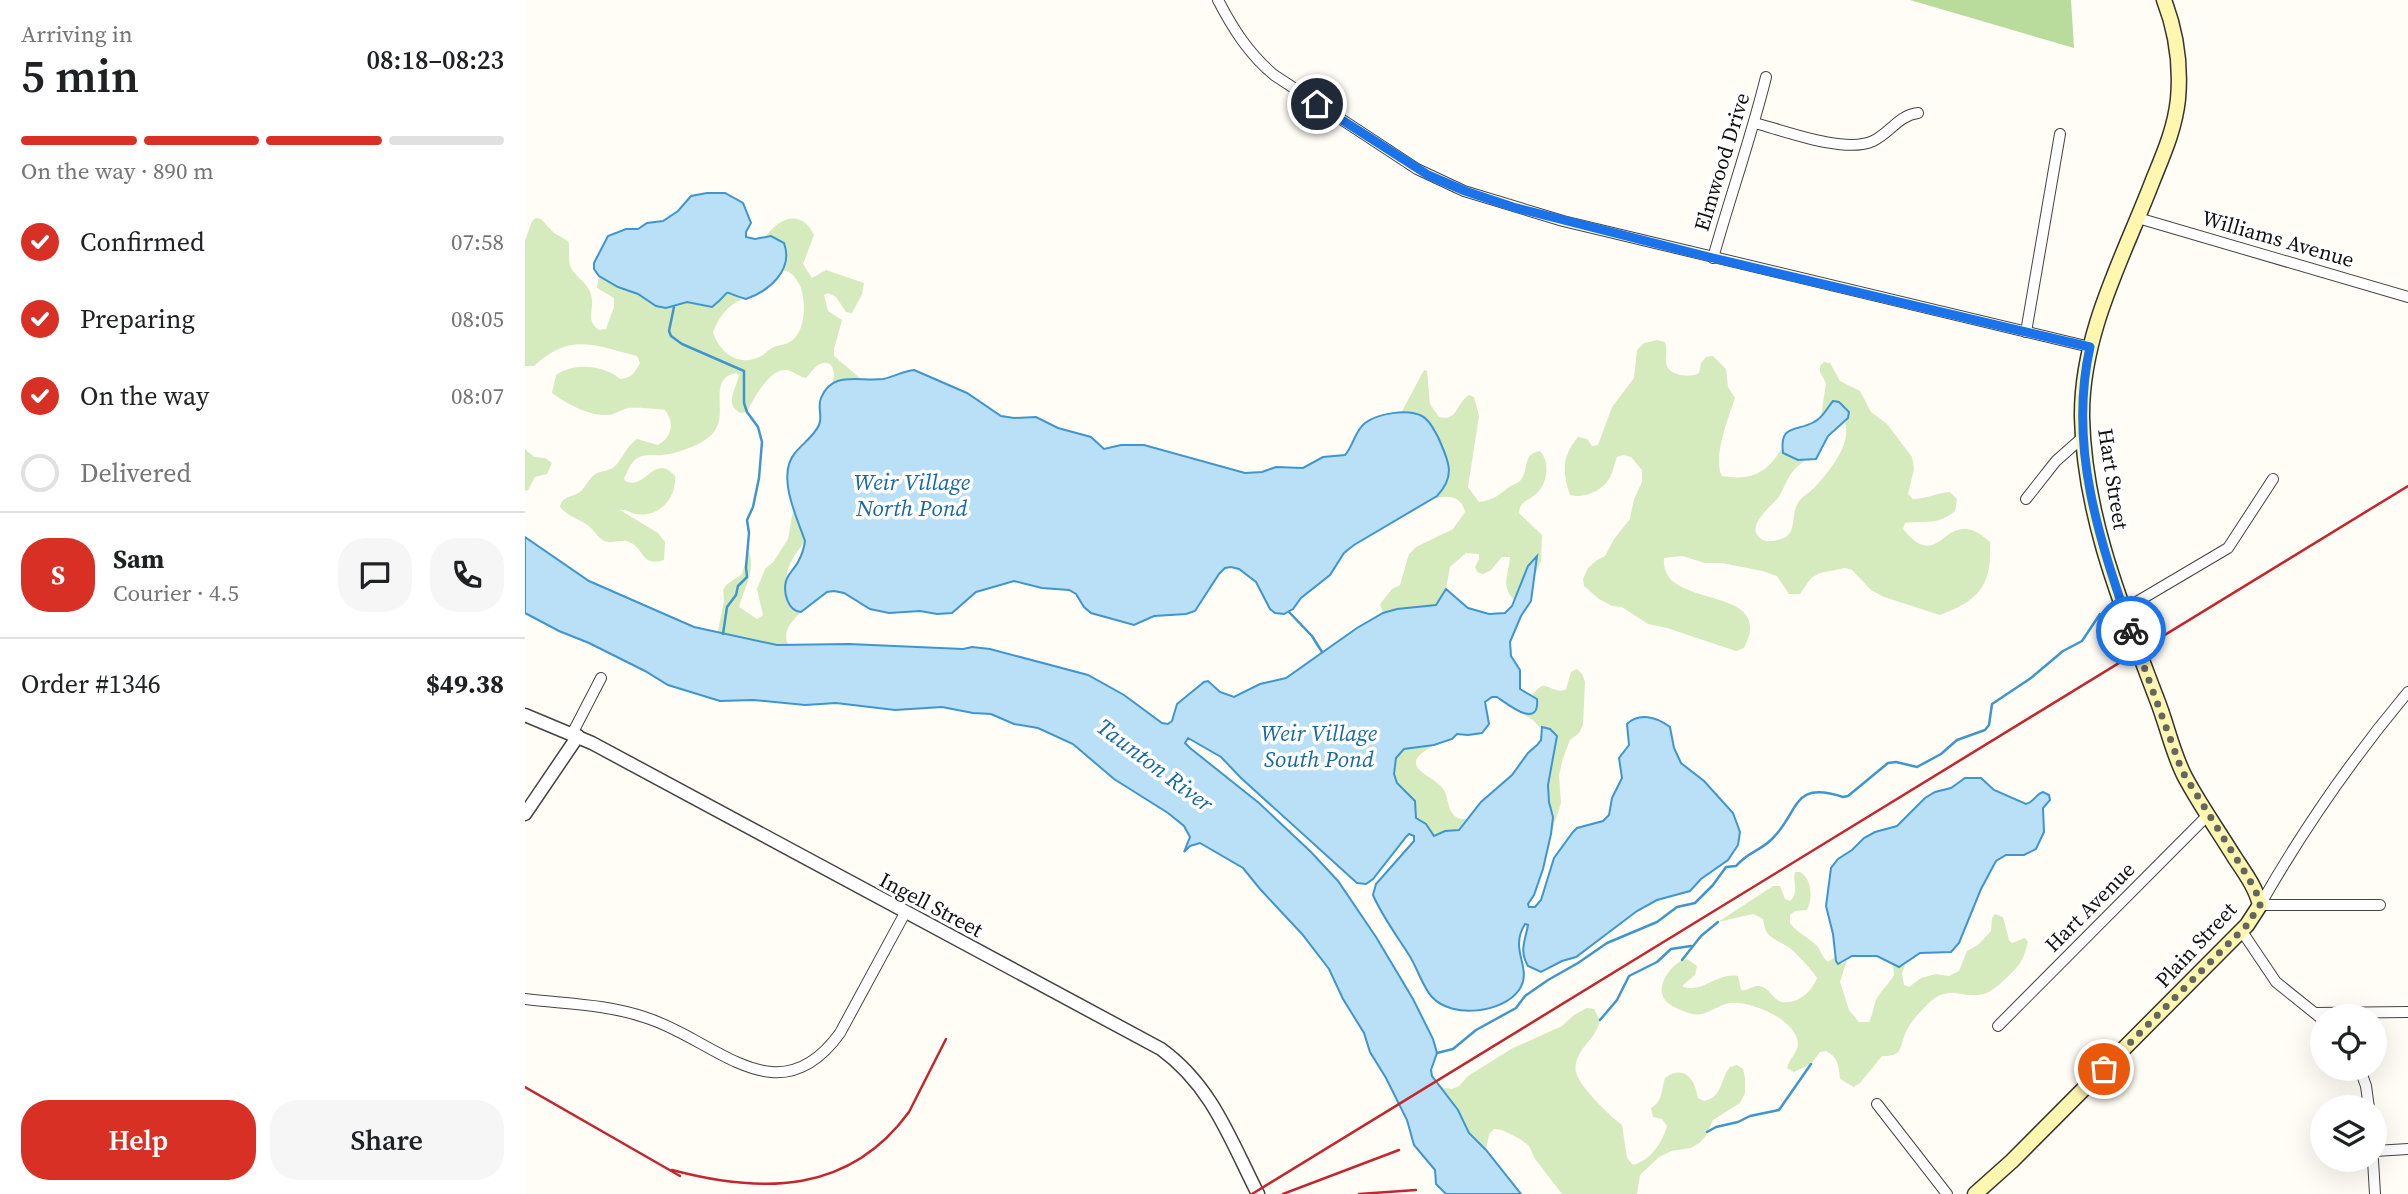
<!DOCTYPE html>
<meta charset="utf-8">
<style>
:root{--surface:#fff;--page:#f6f6f6;--text:#202124;--muted:#757577;--line:#e0e0e0;--accent:#d93025}
body{margin:0;font-family:"Source Serif 4",serif;background:var(--page);color:var(--text);height:100vh;display:flex;flex-direction:column;font-size:26px;white-space:nowrap}
*{box-sizing:border-box;margin:0}
p{font-size:23px;color:var(--muted)}
.icon{flex:none;width:38px;height:38px;fill:none;stroke:currentColor;stroke-width:2;stroke-linecap:round;stroke-linejoin:round}
.map{position:relative;flex:1;overflow:hidden}
.panel{display:flex;flex-direction:column;background:var(--surface);width:525px}
.panel>*{flex:none}
.controls{position:absolute;left:1785px;top:1004px;display:grid;gap:14px}
.controls a{display:grid;place-items:center;width:77px;height:77px;border-radius:50%;background:var(--surface);box-shadow:0 7px 28px #0002;font-size:35px}
.pin{position:absolute;display:grid;place-items:center;width:60px;height:60px;color:#fff;margin:-30px;border:4px solid #fff;border-radius:50%;box-shadow:0 2px 7px #0007}
.courier{position:absolute;display:grid;place-items:center;width:70px;height:70px;margin:-35px;border:5px solid #1a73e8;border-radius:50%;background:#fff;color:#222;box-shadow:0 2px 9px #0007}
.summary em{font-style:normal;font-weight:600}
.summary div{display:flex;flex-direction:column-reverse}
.summary{display:flex;align-items:center;justify-content:space-between;height:119px;padding:0 21px}
h1{font-size:46px;font-weight:600;line-height:52px}
.bar{display:grid;grid-template-columns:repeat(4,1fr);gap:10px 7px;align-content:center;height:84px;padding:0 21px}
.bar i{height:9px;border-radius:5px;background:var(--line)}
.bar .selected{background:var(--accent)}
.bar p{grid-column:span 4}
.line{display:flex;align-items:center;gap:18px;padding:0 21px;border-top:2px solid var(--line)}
.line div{flex:1}
.round{display:grid;place-items:center;flex:none;width:74px;height:74px;border-radius:28px;background:var(--page)}
ol{padding:0 21px;list-style:none}
li{display:flex;align-items:center;gap:21px;height:77px}
li p{margin-inline-start:auto}
li .icon{padding:7px;border-radius:50%;background:var(--accent);color:#fff;stroke-width:4}
li:last-child{color:var(--muted)}
li i{width:38px;height:38px;border:4px solid var(--line);border-radius:50%}
.cta{display:flex;gap:14px;margin-top:auto;padding:14px 21px}
.cta a{flex:1;height:80px;border-radius:28px;background:var(--accent);color:#fff;font-size:28px;font-weight:600;line-height:80px;text-align:center}
.cta a+a{background:var(--page);color:var(--text)}
main{display:flex;flex:1;min-height:0}
.map>svg:first-child{display:block}
.green{fill:#d5ebbd}
.forest{fill:#b9dc9c}
.water{fill:#b9e0f7;stroke:#3f96cf;stroke-width:2}
.lines{fill:none;stroke-linecap:round;stroke-linejoin:round}
.stream{stroke:#3f96cf;stroke-width:2.5}
.minor-casing{stroke:#444;stroke-width:12}
.tertiary-casing{stroke:#444;stroke-width:15}
.secondary-casing{stroke:#333;stroke-width:17}
.minor{stroke:#fff;stroke-width:10}
.tertiary{stroke:#fff;stroke-width:12}
.secondary{stroke:#fff6b0;stroke-width:14}
.rail{stroke:#c4262e;stroke-width:2.5}
.done{stroke:#646461;stroke-width:7;stroke-dasharray:0 12.6}
.route{stroke:#1a73e8;stroke-width:9}
.labels{text-anchor:middle;stroke-width:7;stroke-linejoin:round;paint-order:stroke}
.street-label{font-size:21px;fill:#111;stroke:#fff}
.water-label{font-size:23px;font-style:italic;fill:#1768a6;stroke:#fff}
</style>
<main>
<section class="panel">
<div class="summary"><div><h1>5 min</h1><p>Arriving in</p></div><em>08:18–08:23</em></div>
<div class="bar"><i class="selected"></i><i class="selected"></i><i class="selected"></i><i></i><p>On the way · 890 m</p></div>
<ol>
<li><svg class="icon" aria-label="check" viewBox="0 0 24 24"><path d="M5 12l5 5 9-10"/></svg>Confirmed<p>07:58</p></li>
<li><svg class="icon" aria-label="check" viewBox="0 0 24 24"><path d="M5 12l5 5 9-10"/></svg>Preparing<p>08:05</p></li>
<li><svg class="icon" aria-label="check" viewBox="0 0 24 24"><path d="M5 12l5 5 9-10"/></svg>On the way<p>08:07</p></li>
<li><i></i>Delivered</li>
</ol>
<div class="line" style="height:126px"><b class="round" style="background:var(--accent);color:#fff">S</b><div><b>Sam</b><p>Courier · 4.5</p></div><a class="round"><svg class="icon" aria-label="chat" viewBox="0 0 24 24"><path d="M4 5h16v11H9l-5 4z"/></svg></a><a class="round"><svg class="icon" aria-label="phone" viewBox="0 0 24 24"><path d="M5 4h4l2 5-3 2q2 4 5 5l2-3 5 2v4C11 20 4 13 5 4z"/></svg></a></div>
<div class="line" style="height:91px"><div>Order #1346</div><b>$49.38</b></div>
<div class="cta"><a>Help</a><a>Share</a></div>
</section>
<div class="map">
<svg width="1883" height="1194" viewBox="0 0 1883 1194">
<rect width="100%" height="100%" fill="#fffdf5"/>
<g class="green">
<path d="M11,218l5,1 13,14 14,8c3,9 -1,18 3,27 7,12 20,16 21,32 1,13 -6,20 7,30l7,-1 8,-22v-9l-17,-10 2,-12 19,11 20,7 18,12 18,1 13,-5 25,5c14,-10 10,-21 30,-8 -15,7 -23,18 -29,33 6,20 25,35 46,25 5,-2 8,-6 13,-9 5,-3 11,-3 16,-5 18,-9 18,-39 13,-55 -4,-9 -8,-16 -18,-18l2,-7 -14,-27h-5c14,-19 36,-27 48,-1l-11,29 9,14 14,-8 38,13 -2,11 -10,19 -6,-1 -10,-15 -8,-4 -4,2 4,16 14,9 -8,29v7l27,23h-21l-8,5c4,-9 2,-26 -12,-20 -5,2 -10,10 -14,14 -8,-1 -13,-8 -21,-8 -16,0 -32,29 -38,42l-7,1c-16,-10 -4,-23 -1,-38l-3,-2c-30,6 -6,42 -23,60 -10,12 -35,20 -50,22 -10,1 -18,-2 -27,4 -6,5 -8,12 -12,19l1,3c22,10 28,-29 50,-5 2,22 -16,42 -39,38 -7,-1 -9,-5 -16,-4l38,23 7,9 -1,18c-23,8 -20,-13 -35,-18 -6,-3 -14,1 -21,0 -9,-2 -11,-8 -17,-14 -9,-9 -22,-10 -31,-21 2,-12 13,-9 21,-16 5,-5 8,-12 14,-17 7,-4 15,-2 21,-9 8,-9 10,-18 21,-26l21,6c14,-8 17,-22 7,-35 -4,-1 -35,-3 -37,-2 -8,2 -13,7 -21,7 -18,1 -40,-11 -55,-22l4,-18c18,-13 48,-10 64,4 11,-1 15,-6 20,-16l-3,-7 -7,-2c-39,-10 -62,-20 -96,12h-9v-125l7,-20z"/>
<path d="M1132,340l8,2c3,8 -1,17 2,24 4,10 24,12 32,7l2,-10 5,-6 7,-1 13,13 2,18 7,11c-6,18 -23,61 -13,78 30,5 45,-3 60,-28l1,5 22,8c-16,10 -17,19 -25,34 -6,10 -37,31 -19,44 6,4 13,2 20,0 17,-4 9,-24 17,-36 4,-7 10,-9 16,-15 14,-15 38,-43 31,-65l3,-5 -19,-12 -8,11 5,-34 -6,-11v-6l4,-4 6,1 10,18 20,10 11,21 16,12 25,33 2,12 -6,25 5,5c13,0 23,-6 37,-7l7,7 -2,12c-18,15 -29,9 -50,12l-2,6c31,38 38,-1 62,0 10,0 18,7 25,13 2,43 -10,58 -50,73l-56,-18 -13,-7 -19,-20 -7,-2 -25,5 -9,5 -11,16h-11l-12,-18 -15,-5 -40,-8h-17l-23,-7 -18,2c-5,54 114,24 80,90l-8,3 -69,-23 -19,-4 -26,-17 -10,-1 -13,-7 -15,-13 -1,-7 5,-11 9,-8 8,-4 9,-17 16,-20 4,-20 8,-17v-12l-11,-13 -8,-2 -6,2c-3,7 -4,16 -8,22 -7,12 -26,20 -39,16 -8,-23 -8,-39 8,-58l9,2 5,7 6,-1 14,-38 22,-29 3,-28 7,-7z"/>
<path d="M899,370l3,1 3,33 9,13c19,5 17,-14 30,-22l5,2 5,19 -11,71 11,15c14,-2 19,-6 30,-15 3,-2 7,-3 10,-5 11,-11 2,-28 21,-31 10,11 8,31 -3,42 -8,8 -17,7 -18,20l23,22 -1,26 -7,16 2,-20 -8,9 -14,34c-14,-14 -5,-26 -4,-43h-8l-12,14 -7,3 -6,-2 -2,-5 4,-8v-5l-13,-1 -16,14 -4,22 -10,16 -39,4 -14,4 -3,-9 12,-15 8,-4 9,-31 7,-7 37,-18 12,-17c-4,-18 -20,-17 -35,-12 10,-6 21,-31 17,-43l-34,-44h-12z"/>
<polygon points="0,449 9,457 20,458 27,463 22,474 10,477 3,490 0,491"/>
<path d="M268,511l12,30c-21,28 -24,37 -10,70l6,1c-10,10 -19,19 -13,33l-26,-2 -44,-12 6,-30 -1,-11 3,-5 16,-11 7,-23c7,21 -5,36 -10,56l18,12 6,-4 -6,-26 8,-20 9,-8 14,-22z"/>
<path d="M1052,669l5,5 3,8 -2,43 -4,8 -9,7 -7,18 -4,17 2,28 -10,31c2,-16 -3,-30 -3,-46 0,-18 7,-35 9,-52l-7,-7 -8,-2 -1,2 -8,-9 -11,-7 7,1 8,-15 -5,-3c13,-18 13,-7 29,-5l5,-2 5,-17z"/>
<path d="M909,745c-43,24 3,29 11,47 5,13 3,28 22,27l-8,11 -14,1 -9,5c-6,-1 -12,-13 -20,-18 -2,-27 -8,-18 -20,-36 -2,-5 -3,-11 -2,-17 3,-19 24,-19 40,-20z"/>
<path d="M1270,872h5c12,7 13,26 7,38l-12,1 -5,4v8c8,11 20,15 28,24 4,6 4,10 10,15l7,-5 1,4 6,3 5,-4 -7,22 9,28 10,12h10c4,-7 4,-15 7,-22 5,-10 13,-16 18,-25l-1,-10 6,2 6,-2 -3,9 2,11 5,2 12,-9 15,-4 13,2 10,-5 8,-20 11,-6 13,-14 1,-13 3,-4 8,3 6,23 3,3 13,-5 3,4c-2,7 -4,15 -8,21 -5,8 -27,29 -36,31 -25,6 -36,-13 -60,14 -7,7 -15,16 -19,26 -6,15 -2,22 -23,22l-22,27 -6,4 -14,-8c-1,-13 -2,-22 -14,-28l-6,1 -9,12 -17,8 -7,-4c2,-9 11,-16 11,-24 -1,-25 -49,-44 -69,-41 -14,3 -25,16 -40,10 -8,-3 -18,-6 -24,-13 -11,-14 8,-39 22,-41l10,7 -2,9 -12,10v2c21,6 34,-15 55,-11l3,14c7,1 9,-3 16,-4 11,-1 16,13 24,16 17,2 30,-9 36,-24 -2,-5 -22,-26 -27,-30 -7,-5 -20,-9 -24,-17 -2,-4 -2,-8 -3,-12l-10,-5 -35,8 55,-36h7l5,13 5,2c10,-9 2,-19 5,-29z"/>
<path d="M1062,1008l7,1 6,11c-3,15 -13,21 -20,33 -4,6 -6,15 -3,22 5,14 33,41 45,50l5,33 6,7c18,-5 29,-22 34,-39l-5,-7 -9,-2 -2,-9c12,-7 10,-17 14,-30 19,-14 30,1 33,20l6,3c19,-4 16,-22 26,-34l7,-2 6,4 2,9v15l-5,10 -27,17 -8,17 -6,6 -8,5 -20,3 -12,6 -19,18 -3,19h-75l-27,-35 -6,-13 -9,-7 -18,-9 -8,-1 -5,5 -3,16 -17,-17 -11,-23 -18,-23 12,2 7,-3 9,-10 43,-27 51,-23 12,-11z"/>
</g>
<polygon class="forest" points="1385,0 1546,0 1549,48"/>
<g class="water">
<path d="M182,193h18l18,10 8,20 -5,9v5l9,2 16,-3 13,7c10,27 -15,48 -38,56 -29,-8 -10,-11 -34,8l-25,-5 -21,6 -10,-2 -18,-12 -20,-7 -19,-11 -5,-7v-6l14,-27 18,-7h12l9,-6 16,-2 15,-10 13,-15z"/>
<path d="M389,370l53,23 34,23 13,2 22,-1 22,11 33,9 13,12 17,-4h23l101,28 17,-1 14,-5 27,1 20,-11 22,-2c9,-10 9,-23 20,-32 12,-9 42,-15 57,-7 8,4 12,14 16,21 10,23 19,38 -1,59l-83,49 -10,8 -14,22 -29,23 -8,11 -9,5 -9,-1 -5,-4 -14,-27 -17,-13 -8,-2 -6,1 -6,6 -24,37 -9,3 -32,2 -20,9 -43,-12 -7,-6 -8,-13 -7,-4 -27,-2 -28,-7 -38,11 -24,21 -15,1 -17,-3 -31,2 -19,-4 -26,-16 -10,-2 -7,1 -26,20c-13,-1 -18,-19 -15,-31 2,-7 9,-13 12,-19 4,-7 6,-14 7,-21 -8,-23 -29,-66 -10,-88 7,-9 19,-17 24,-28 4,-9 -2,-17 2,-27 11,-28 38,-16 62,-19 11,-2 20,-8 31,-9z"/>
<path d="M1308,401l6,1 10,10 -1,6 -20,18 -12,23 -18,1 -15,-7c-4,-29 13,-21 31,-31 9,-4 13,-14 19,-21z"/>
<path d="M0,537l64,44 105,46 83,18 72,-1 114,5 9,-2 18,2 98,26 36,20 38,28 6,1 4,-3 5,-17 27,-22 4,-1 12,11 14,5 26,-13 26,-6 71,-50 26,-15 14,-4 39,-4 10,-16 22,19 21,6 16,-1 7,-7 16,-40 9,-10 -6,45 -10,15 -11,26 1,14 9,14v19l17,10c3,32 -31,4 -40,-2h-5l-7,5 4,22 -7,9 -14,2 -11,-1 -5,5 -18,6 -30,4 -8,9 -2,16 3,9 18,18 1,17 10,6 8,12 11,-5 14,-1 22,-28 31,-27 16,-22 9,-8 4,-5 1,-13 8,2 7,7 -9,49 1,17 4,15 -2,17 -8,35 -9,26 -6,9 1,3h6l6,-7 13,-42 19,-26 4,-4 26,-7 6,-6 3,-17 10,-20 -3,-20 10,-13 -2,-21c12,-12 30,-7 43,3l4,21 7,15 23,18 29,32 7,19 -2,13 -10,15 -27,19 -11,12 -33,9 -20,11 -61,46 -14,4 -21,11 -13,-6c-9,-16 -3,-24 0,-41l-3,-1c-17,27 9,44 -6,66 -16,23 -67,29 -87,7 -9,-9 -15,-30 -23,-42 -12,-19 -27,-39 -36,-60l3,-11 38,-43v-5l-5,-2 -3,3 -33,42 -7,5 -9,-1 -116,-105 -20,-21 -33,-19 -3,5 5,5 69,55 52,49 27,29 38,56 37,62 20,40 4,14 -6,17 1,6 26,34 11,23 17,17 35,44h-75l-10,-10 -1,-14 -21,-25 -7,-25 -21,-42 -16,-26 -6,-19 -21,-34 -14,-30 -27,-35 -42,-45 -17,-21 -43,-25 -10,3 -6,6 6,-15 -6,-11 -16,-13 -54,-34 -41,-35 -35,-16 -24,-4 -23,-10 -18,-1 -31,-6 -47,3 -59,-7 -31,2 -52,-5 -33,1 -52,-16 -23,-14 -56,-28 -30,-12 -34,-18z"/>
<path d="M1440,778h16l13,12 32,14c8,-2 10,-10 17,-12l6,3 1,5 -7,8 1,24 -8,17 -12,6h-18l-10,6 -15,28 -22,54 -8,9 -31,1 -21,14 -22,-11h-25l-14,8 -2,-3 -3,-27 -7,-28 5,-38 7,-9 14,-9 12,-12 11,-6 22,-6 28,-28 10,-6 16,-4z"/>
</g>
<g class="lines">
<g class="stream">
<polyline points="149,307 144,331 146,336 157,344 219,371 219,403 222,412 233,427 237,442 234,478 228,507 222,520 224,533 221,567 222,577 213,586 211,595 202,607 198,634"/>
<polyline points="764,612 787,636 797,652"/>
<polyline points="1157,960 1176,936 1193,922"/>
<polyline points="1075,1020 1092,1000 1104,976 1132,962 1146,949 1166,946"/>
<path d="M912,1053l16,-4 23,-19 40,-22 9,-12 23,-16 30,-17 29,-20 50,-21 20,-15 18,-4 18,-18 13,-18 10,-1c12,-14 24,-15 36,-27 28,-27 19,-59 71,-42l5,-1 40,-33 8,-1 21,5 24,-13 16,-14 28,-10 4,-5 3,-21 39,-26 32,-27 19,-10 18,-27"/>
<polyline points="1182,1132 1191,1127 1213,1122 1225,1116 1254,1110 1286,1064"/>
</g>
<defs>
<g id="minor">
<path d="M693,0c15,29 31,54 56,75l143,94 47,22 99,30 527,126"/>
<path d="M1230,123c30,8 90,31 118,18 17,-8 26,-26 45,-28"/>
<polyline points="1613,218 1883,297"/>
<path d="M1188,258c17,-61 38,-120 53,-181"/>
<polyline points="1501,332 1535,134"/>
<polyline points="1501,499 1531,461 1558,437"/>
<polyline points="1598,610 1703,548 1748,479"/>
<polyline points="47,734 76,678"/>
<path d="M1855,905h-120c44,-77 91,-145 148,-213"/>
<polyline points="1716,930 1751,982 1797,1019"/>
<path d="M0,999c41,5 82,5 122,19 69,22 131,101 193,15l65,-120"/>
<polyline points="1790,1013 1883,1012"/>
<polyline points="1473,1026 1683,815"/>
<polyline points="1835,1069 1841,1086 1844,1108"/>
<polyline points="1352,1104 1422,1194"/>
<polyline points="1850,1151 1883,1149"/>
<polyline points="1848,1160 1850,1194"/>
</g>
<g id="tertiary">
<path d="M0,715l67,28 569,306c51,37 69,90 97,145"/>
<polyline points="0,814 53,736"/>
</g>
<path id="secondary" d="M1450,1194l37,-33 222,-223 13,-13 13,-20c-4,-17 -15,-32 -25,-47 -16,-26 -35,-53 -50,-81 -13,-25 -18,-53 -29,-80 -34,-90 -72,-182 -74,-280 -1,-84 42,-161 71,-237 11,-27 22,-52 25,-81 3,-34 -2,-68 -14,-99"/>
</defs>
<use href="#minor" class="minor-casing"/>
<use href="#tertiary" class="tertiary-casing"/>
<use href="#secondary" class="secondary-casing"/>
<use href="#minor" class="minor"/>
<use href="#tertiary" class="tertiary"/>
<use href="#secondary" class="secondary"/>
<g class="rail">
<polyline points="0,1087 155,1176"/>
<path d="M147,1170c91,24 177,24 237,-58l37,-73"/>
<polyline points="727,1194 1883,486"/>
<polyline points="758,1194 874,1150"/>
<polyline points="834,1194 891,1190"/>
</g>
</g>
<g class="lines">
<polyline class="done" points="1579,1069 1722,925 1735,905 1733,896 1724,879 1657,771 1606,631"/>
<path class="route" d="M792,104l111,71 37,16 48,16 200,51 377,89c-22,99 9,192 41,284"/>
</g>
<g class="labels">
<g class="street-label">
<text transform="translate(1197 162) rotate(-73)" y="7">Elmwood Drive</text>
<text transform="translate(1753 239) rotate(16)" y="7">Williams Avenue</text>
<text transform="translate(1588 479) rotate(81)" y="7">Hart Street</text>
<text transform="translate(406 905) rotate(28)" y="7">Ingell Street</text>
<text transform="translate(1565 907) rotate(-45)" y="7">Hart Avenue</text>
<text transform="translate(1671 945) rotate(-47)" y="7">Plain Street</text>
</g>
<g class="water-label">
<text x="387" y="490">Weir Village<tspan x="387" dy="26">North Pond</tspan></text>
<text x="794" y="741">Weir Village<tspan x="794" dy="26">South Pond</tspan></text>
<text transform="translate(630 765) rotate(37)" y="8">Taunton River</text>
</g>
</g>
</svg>
<div class="controls">
<a><svg class="icon" aria-label="locate" viewBox="0 0 24 24"><circle cx="12" cy="12" r="6"/><path d="M12 2v4M12 18v4M2 12h4M18 12h4"/></svg></a>
<a><svg class="icon" aria-label="layers" viewBox="0 0 24 24"><path d="M12 4l9 5-9 5-9-5zM3 14l9 5 9-5"/></svg></a>
</div>
<div class="pin" style="left:1579px;top:1069px;background:#ea580c"><svg class="icon" aria-label="bag" viewBox="0 0 24 24"><path d="M5 8h14l-1 12H6zM9 8a3 3 0 0 1 6 0"/></svg></div>
<div class="pin" style="left:792px;top:104px;background:#1f2937"><svg class="icon" aria-label="home" viewBox="0 0 24 24"><path d="M3 11l9-7 9 7M6 9v11h12V9"/></svg></div>
<div class="courier" style="left:1606px;top:631px"><svg class="icon" aria-label="bike" viewBox="0 0 24 24"><circle cx="6" cy="16" r="4"/><circle cx="18" cy="16" r="4"/><path d="M6 16l4-8h5l3 8M10 8l3 8H6M13 5h3"/></svg></div>
</div>
</main>
